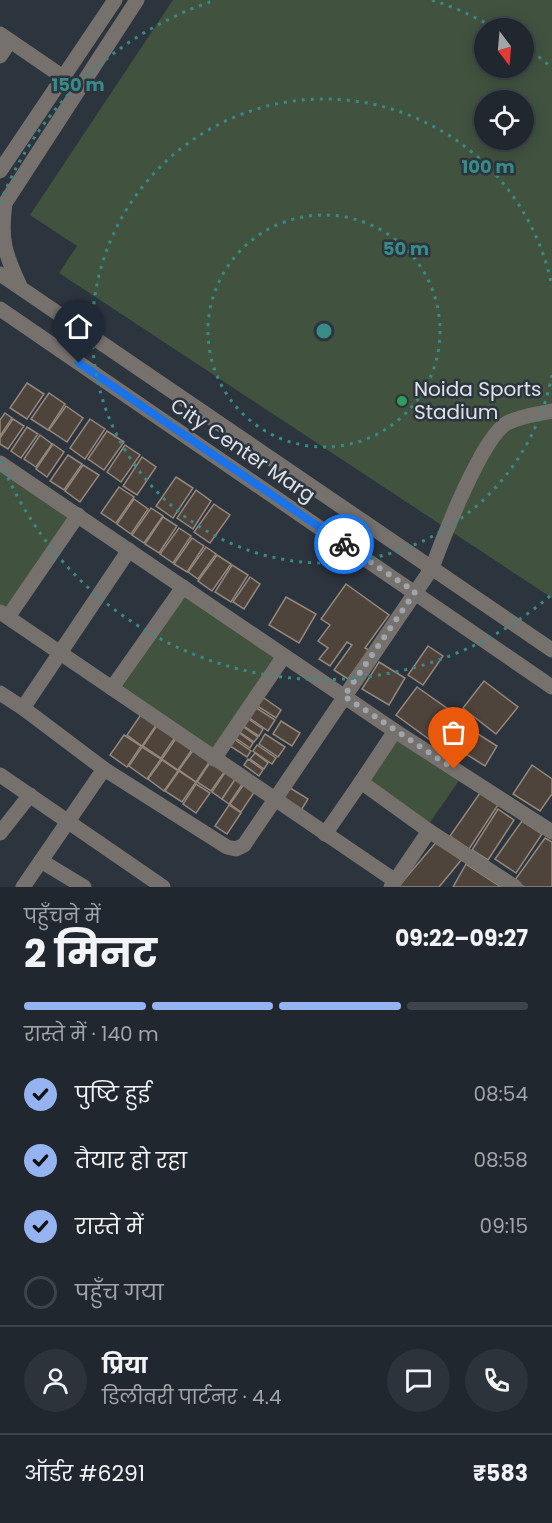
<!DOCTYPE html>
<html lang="hi">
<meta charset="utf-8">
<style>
:root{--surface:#21272e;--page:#2d333a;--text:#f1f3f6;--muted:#a2a5aa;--line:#3e444a;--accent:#95b2f1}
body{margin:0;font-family:Poppins,"Noto Sans Devanagari",sans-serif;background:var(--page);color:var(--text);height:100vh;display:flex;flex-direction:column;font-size:22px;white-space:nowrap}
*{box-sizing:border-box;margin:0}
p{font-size:20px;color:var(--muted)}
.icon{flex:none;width:33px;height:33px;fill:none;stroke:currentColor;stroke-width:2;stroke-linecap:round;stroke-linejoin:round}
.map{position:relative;height:887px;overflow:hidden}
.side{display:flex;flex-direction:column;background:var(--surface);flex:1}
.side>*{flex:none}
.needle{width:39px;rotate:164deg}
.buttons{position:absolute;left:474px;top:18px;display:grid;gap:12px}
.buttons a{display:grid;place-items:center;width:60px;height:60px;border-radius:50%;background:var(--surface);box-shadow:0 3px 15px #0003,0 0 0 2px var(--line);font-size:30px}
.pin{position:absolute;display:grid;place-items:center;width:51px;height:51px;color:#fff;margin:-62px -26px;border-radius:50% 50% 50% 0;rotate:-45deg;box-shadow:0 0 6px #0007}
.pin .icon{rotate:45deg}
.courier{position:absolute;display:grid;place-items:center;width:60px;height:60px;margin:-30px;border:4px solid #1a73e8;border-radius:50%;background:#fff;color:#222;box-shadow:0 2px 8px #0007}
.overview em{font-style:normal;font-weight:700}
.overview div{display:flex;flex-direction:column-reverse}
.overview{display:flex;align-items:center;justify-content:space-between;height:102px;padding:0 24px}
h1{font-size:39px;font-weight:700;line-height:45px}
.bar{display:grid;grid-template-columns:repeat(4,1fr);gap:9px 6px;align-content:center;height:72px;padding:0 24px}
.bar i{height:8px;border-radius:4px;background:var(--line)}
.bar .on{background:var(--accent)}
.bar p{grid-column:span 4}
.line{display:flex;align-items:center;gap:15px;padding:0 24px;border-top:2px solid var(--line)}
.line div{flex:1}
.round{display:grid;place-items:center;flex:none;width:63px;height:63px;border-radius:32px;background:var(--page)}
ol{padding:0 24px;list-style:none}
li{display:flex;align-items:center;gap:18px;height:66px}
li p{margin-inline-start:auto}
li .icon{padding:6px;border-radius:50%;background:var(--accent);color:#111;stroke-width:4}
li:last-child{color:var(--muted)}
li i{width:33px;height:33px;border:3px solid var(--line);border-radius:50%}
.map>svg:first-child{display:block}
.green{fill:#41523f;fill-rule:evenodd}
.building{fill:#4f443b;stroke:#94877d;stroke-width:1.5}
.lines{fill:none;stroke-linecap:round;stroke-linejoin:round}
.minor{stroke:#76716d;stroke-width:15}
.done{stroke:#9fa5ad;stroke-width:6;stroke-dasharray:0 10.8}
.route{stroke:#1a73e8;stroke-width:8}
.ring{fill:none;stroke:#388c87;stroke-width:3;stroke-dasharray:3 6}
.leisure-dot{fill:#2e9e5b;stroke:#2c343e;stroke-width:2}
.labels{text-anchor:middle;stroke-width:5;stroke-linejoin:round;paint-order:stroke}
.poi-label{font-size:20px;fill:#dde2e9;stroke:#2c343e;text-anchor:start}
.street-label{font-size:20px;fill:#dde2e9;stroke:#2c343e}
.centre{fill:#388c87;stroke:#2c343e;stroke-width:3}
.ring-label{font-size:18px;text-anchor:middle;font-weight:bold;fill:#388c87;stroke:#2c343e;stroke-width:5;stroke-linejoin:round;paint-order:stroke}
</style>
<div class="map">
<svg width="552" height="887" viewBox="0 0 552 887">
<rect width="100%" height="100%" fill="#2c343e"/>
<g class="green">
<path d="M173,0h379v598l-493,-325 18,-27 -47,-31zM484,28h40v40h-40zM484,100h40v40h-40z"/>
<polygon points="0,470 69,518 5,609 0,605"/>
<polygon points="184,596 275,658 212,751 121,689"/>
<polygon points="396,735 460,779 429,824 365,781"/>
</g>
<g class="building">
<polygon points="27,383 44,394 27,419 10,408"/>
<polygon points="49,393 65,404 48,430 31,419"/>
<polygon points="66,406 83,418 67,442 49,430"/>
<polygon points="5,413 12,418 0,436 0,420"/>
<polygon points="13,419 24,426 8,449 0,444 0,438"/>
<polygon points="90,419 105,429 85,459 70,448"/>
<polygon points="27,427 38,434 21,458 11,451"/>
<polygon points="107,431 124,442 104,470 88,459"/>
<polygon points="40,435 52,444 36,467 24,459"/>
<polygon points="53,444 64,452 47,477 36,469"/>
<polygon points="125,445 140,455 121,482 107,472"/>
<polygon points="68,455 82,464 64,490 50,481"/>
<polygon points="142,457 156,467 137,495 123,486"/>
<polygon points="83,465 99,475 80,502 65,491"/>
<polygon points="176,477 193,488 173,518 156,506"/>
<polygon points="119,487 134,497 116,523 101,513"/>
<polygon points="196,490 211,501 193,529 177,518"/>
<polygon points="134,499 148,509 131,534 117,524"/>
<polygon points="214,504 230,515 210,543 194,532"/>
<polygon points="151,508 163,516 144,543 132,535"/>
<polygon points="163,517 177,526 159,553 145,544"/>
<polygon points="179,528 191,536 173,563 160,554"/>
<polygon points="192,538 204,546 187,572 174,564"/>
<polygon points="206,547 216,554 198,579 188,572"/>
<polygon points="217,555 231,564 212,591 198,581"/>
<polygon points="232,565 248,575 231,602 215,592"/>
<polygon points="250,577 260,584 244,609 233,602"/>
<polygon points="346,584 389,615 365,648 369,650 348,679 334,670 352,645 347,642 330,666 319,659 328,648 318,641 330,625 321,619"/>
<polygon points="286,597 316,614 299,643 269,625"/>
<polygon points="428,646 443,656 423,685 408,675"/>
<polygon points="379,662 405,678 389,705 362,689"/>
<polygon points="484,681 518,707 496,734 463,708"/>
<polygon points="417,687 451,711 430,740 396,715"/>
<polygon points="261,696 281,710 276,718 256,705"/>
<polygon points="255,707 275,720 268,731 248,717"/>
<polygon points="142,713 157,724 142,746 127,735"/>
<polygon points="247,718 263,729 259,736 242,725"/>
<polygon points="281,721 300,733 292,746 273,734"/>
<polygon points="158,724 176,736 161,758 143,746"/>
<polygon points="242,726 258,737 254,742 238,731"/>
<polygon points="238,732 253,743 250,748 234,737"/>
<polygon points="265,734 285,747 278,757 259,744"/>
<polygon points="478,734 497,746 485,766 466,754"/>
<polygon points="124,735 141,746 127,767 110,755"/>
<polygon points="177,737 193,748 178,770 162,759"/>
<polygon points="231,737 251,751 247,757 227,744"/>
<polygon points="257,745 276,758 272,764 253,751"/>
<polygon points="142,747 161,759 147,779 129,766"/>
<polygon points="194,749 210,761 196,782 179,770"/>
<polygon points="255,753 268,763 264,769 250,759"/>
<polygon points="248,759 263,770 259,776 244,765"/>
<polygon points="162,760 178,771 164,791 148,779"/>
<polygon points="211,761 225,771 211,791 197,782"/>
<polygon points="532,765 552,779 552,794 540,811 513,794"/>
<polygon points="179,771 196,782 182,802 165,791"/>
<polygon points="226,771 236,778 222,799 212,792"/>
<polygon points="236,778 243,783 229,804 222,799"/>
<polygon points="196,784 210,793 196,813 183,804"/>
<polygon points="244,784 255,791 241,812 230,804"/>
<polygon points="287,786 308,799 300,812 279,799"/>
<polygon points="480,793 498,805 469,849 450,836"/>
<polygon points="229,805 241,813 227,834 215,826"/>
<polygon points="498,809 514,820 488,860 472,850"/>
<polygon points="522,821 542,834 516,873 495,859"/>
<polygon points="545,838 552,842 552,887 524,887 515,880"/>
<polygon points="438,840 462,859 439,887 398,887"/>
<polygon points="466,864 501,887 453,887"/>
</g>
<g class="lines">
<g class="minor">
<polyline points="0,34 63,77"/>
<polyline points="0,56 10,41"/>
<polyline points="0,171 115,0"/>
<path d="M5,203c-5,37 0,51 15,83"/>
<polyline points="0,211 137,0"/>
<polyline points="0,274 552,650"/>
<polyline points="0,309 552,687"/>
<polyline points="0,463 395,731 552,832"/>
<polyline points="0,612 394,880"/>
<polyline points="8,617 78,515"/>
<polyline points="112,688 183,587"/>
<path d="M0,693l23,15 81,61 123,78 9,2 8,-4 188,-277c11,-30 50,-131 75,-145 14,-7 31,-9 45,-12"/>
<polyline points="23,708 129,550"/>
<polyline points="395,731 361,782 429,831 515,887"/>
<polyline points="214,759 284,656"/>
<polyline points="0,775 163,887"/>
<polyline points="0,833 30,795"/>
<polyline points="325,834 361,782"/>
<polyline points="41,861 84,887"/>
<polyline points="23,887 104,769"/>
<polyline points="391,887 429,831"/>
</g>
</g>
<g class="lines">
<polyline class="done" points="344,544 415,592 344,696 454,769"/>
<polyline class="route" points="79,363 344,544"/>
</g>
<g class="ring">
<circle cx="324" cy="331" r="116"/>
<path d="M552 375A232 232 0 1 1 552 287"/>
<path d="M550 596A348 348 0 0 1 0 459M0 203A348 348 0 0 1 216 0M432 0A348 348 0 0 1 495 28M524 46A348 348 0 0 1 550 66"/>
</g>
<circle class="leisure-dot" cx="402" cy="401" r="6"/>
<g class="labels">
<g class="poi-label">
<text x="414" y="396">Noida Sports<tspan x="414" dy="23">Stadium</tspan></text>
</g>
<g class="street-label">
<text transform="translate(243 450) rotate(34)" y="7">City Center Marg</text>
</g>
</g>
<circle cx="324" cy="331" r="9" class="centre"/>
<g class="ring-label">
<text x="78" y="91">150 m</text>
<text x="488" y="173">100 m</text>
<text x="406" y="255">50 m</text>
</g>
</svg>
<div class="buttons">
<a><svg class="needle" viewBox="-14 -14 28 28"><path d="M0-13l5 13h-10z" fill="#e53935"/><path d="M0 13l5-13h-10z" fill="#a2a5aa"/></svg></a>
<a><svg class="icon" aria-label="locate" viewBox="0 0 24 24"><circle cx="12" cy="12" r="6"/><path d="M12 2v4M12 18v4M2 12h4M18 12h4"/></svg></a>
</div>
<div class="pin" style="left:454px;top:769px;background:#ea580c"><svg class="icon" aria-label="bag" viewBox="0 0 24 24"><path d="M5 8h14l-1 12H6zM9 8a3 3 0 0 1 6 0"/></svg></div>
<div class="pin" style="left:79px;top:363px;background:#1f2937"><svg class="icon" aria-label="home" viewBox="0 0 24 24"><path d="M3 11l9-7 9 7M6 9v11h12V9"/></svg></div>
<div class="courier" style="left:344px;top:544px"><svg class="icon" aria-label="bike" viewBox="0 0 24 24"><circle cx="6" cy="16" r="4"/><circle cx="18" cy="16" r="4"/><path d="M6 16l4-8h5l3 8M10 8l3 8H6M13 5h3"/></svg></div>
</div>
<section class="side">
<div class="overview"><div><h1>2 मिनट</h1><p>पहुँचने में</p></div><em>09:22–09:27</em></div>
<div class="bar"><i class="on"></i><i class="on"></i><i class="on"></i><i></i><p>रास्ते में · 140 m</p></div>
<ol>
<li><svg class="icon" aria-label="check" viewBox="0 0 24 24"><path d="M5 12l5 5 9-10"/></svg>पुष्टि हुई<p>08:54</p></li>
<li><svg class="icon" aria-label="check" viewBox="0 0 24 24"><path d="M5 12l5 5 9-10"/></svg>तैयार हो रहा<p>08:58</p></li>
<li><svg class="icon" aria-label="check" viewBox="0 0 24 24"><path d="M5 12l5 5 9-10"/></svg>रास्ते में<p>09:15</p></li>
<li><i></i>पहुँच गया</li>
</ol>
<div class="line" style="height:108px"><a class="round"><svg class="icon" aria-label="person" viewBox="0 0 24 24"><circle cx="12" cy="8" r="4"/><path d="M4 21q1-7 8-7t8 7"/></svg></a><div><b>प्रिया</b><p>डिलीवरी पार्टनर · 4.4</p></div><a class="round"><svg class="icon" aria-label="chat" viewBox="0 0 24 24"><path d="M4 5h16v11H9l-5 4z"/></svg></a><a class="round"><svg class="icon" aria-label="phone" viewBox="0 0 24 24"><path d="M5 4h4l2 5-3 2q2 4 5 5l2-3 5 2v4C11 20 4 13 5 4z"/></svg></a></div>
<div class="line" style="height:78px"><div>ऑर्डर #6291</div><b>₹583</b></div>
</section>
